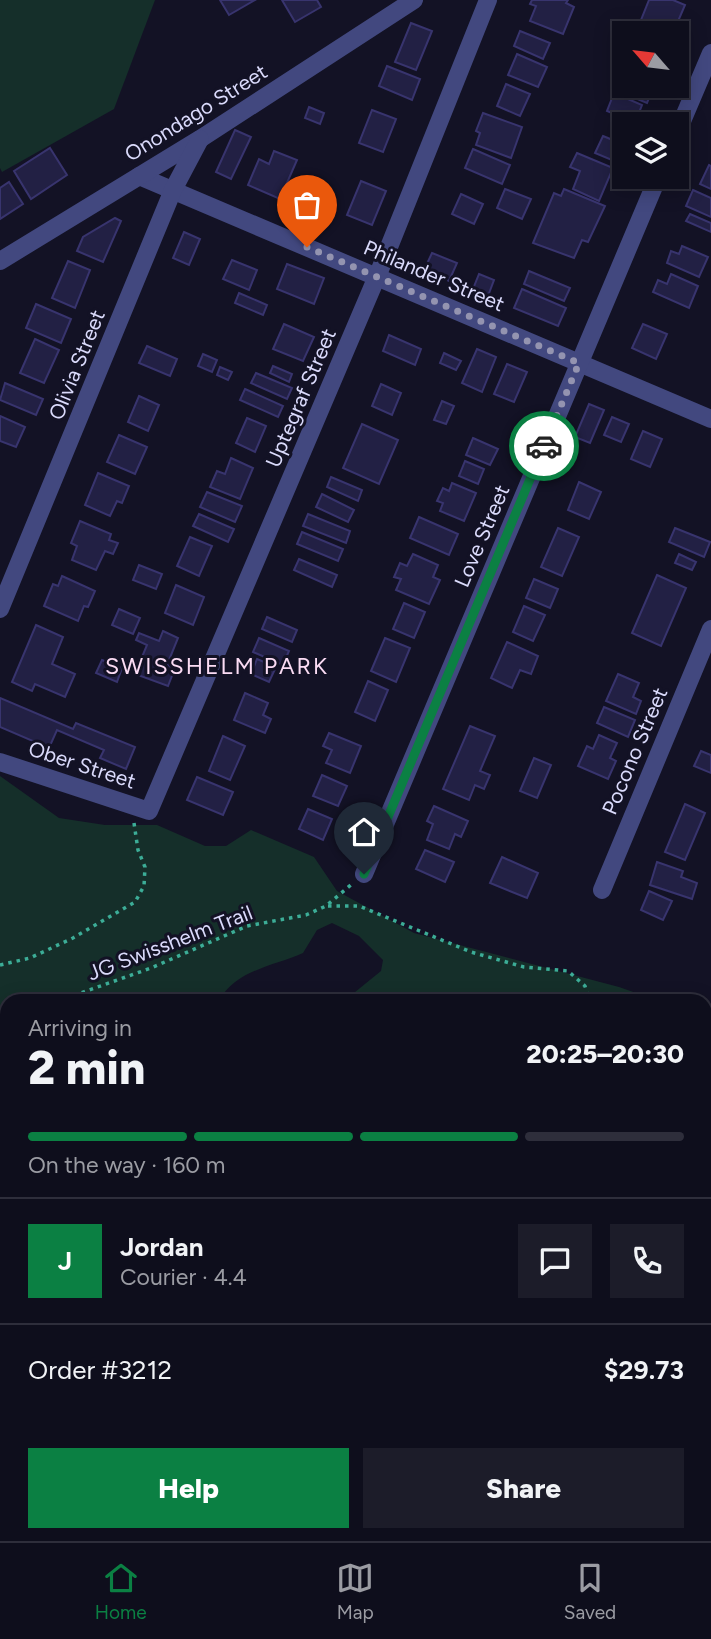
<!DOCTYPE html>
<meta charset="utf-8">
<style>
:root{--surface:#0e0e1c;--page:#1c1c29;--text:#f1f3f6;--muted:#9b9ca3;--line:#2e2e3b;--accent:#0b8043}
body{margin:0;font-family:Figtree,sans-serif;background:var(--page);color:var(--text);height:100vh;display:flex;flex-direction:column;font-size:26px;white-space:nowrap}
*{box-sizing:border-box;margin:0}
p{font-size:23px;color:var(--muted)}
.icon{flex:none;width:38px;height:38px;fill:none;stroke:currentColor;stroke-width:2;stroke-linecap:round;stroke-linejoin:round}
.map{position:relative;flex:1;overflow:hidden}
.sheet{position:absolute;left:0px;top:994px;width:712px;height:548px;display:flex;flex-direction:column;background:var(--surface);border-radius:21px 21px 0 0;box-shadow:0 4px 18px #0003,0 0 0 2px var(--line)}
.sheet>*{flex:none}
.needle{width:46px;rotate:298deg}
.controls{position:absolute;left:612px;top:21px;display:grid;gap:14px}
.controls a{display:grid;place-items:center;width:77px;height:77px;border-radius:0px;background:var(--surface);box-shadow:0 4px 18px #0003,0 0 0 2px var(--line);font-size:35px}
.pin{position:absolute;display:grid;place-items:center;width:60px;height:60px;color:#fff;margin:-72px -30px;border-radius:50% 50% 50% 0;rotate:-45deg;box-shadow:0 0 7px #0007}
.pin .icon{rotate:45deg}
.courier{position:absolute;display:grid;place-items:center;width:70px;height:70px;margin:-35px;border:5px solid #0b8043;border-radius:50%;background:#fff;color:#222;box-shadow:0 2px 9px #0007}
.head em{font-style:normal;font-weight:800}
.head div{display:flex;flex-direction:column-reverse}
.head{display:flex;align-items:center;justify-content:space-between;height:119px;padding:0 28px}
h1{font-size:46px;font-weight:800;line-height:52px}
.bar{display:grid;grid-template-columns:repeat(4,1fr);gap:10px 7px;align-content:center;height:84px;padding:0 28px}
.bar i{height:9px;border-radius:5px;background:var(--line)}
.bar .active{background:var(--accent)}
.bar p{grid-column:span 4}
.line{display:flex;align-items:center;gap:18px;padding:0 28px;border-top:2px solid var(--line)}
.line div{flex:1}
.round{display:grid;place-items:center;flex:none;width:74px;height:74px;border-radius:0px;background:var(--page)}
.button{display:flex;gap:14px;margin-top:auto;padding:14px 28px}
.button a{flex:1;height:80px;border-radius:0px;background:var(--accent);color:#fff;font-size:28px;font-weight:800;line-height:80px;text-align:center}
.button a+a{background:var(--page);color:var(--text)}
.dock{display:flex;justify-content:space-around;align-items:center;height:98px;border-top:2px solid var(--line);background:var(--surface);font-size:19px;color:var(--muted)}
.dock a{display:grid;justify-items:center;gap:4px}
.dock .active{color:var(--accent)}
.map>svg:first-child{display:block}
.green{fill:#152f2a}
.building{fill:#222044;stroke:#38346e;stroke-width:2}
.lines{fill:none;stroke-linecap:round;stroke-linejoin:round}
.path{stroke:#3cad97;stroke-width:3.5;stroke-dasharray:3.5 5;stroke-linecap:butt}
.minor{stroke:#42487f;stroke-width:18}
.done{stroke:#9494b0;stroke-width:7;stroke-dasharray:0 12.6}
.route{stroke:#0b8043;stroke-width:9}
.labels{text-anchor:middle;stroke-width:6;stroke-linejoin:round;paint-order:stroke}
.street-label{font-size:21px;fill:#dadafb;stroke:#131225}
.neighbourhood-label{font-size:23px;letter-spacing:2px;fill:#fbdcf4;stroke:#131225}
</style>
<div class="map">
<svg width="711" height="1541" viewBox="0 0 711 1541">
<rect width="100%" height="100%" fill="#131225"/>
<g class="green">
<polygon points="0,0 155,0 114,109 2,172 0,168"/>
<path d="M0,776l59,42 46,7h52l48,21h21l25,-16 63,27 23,34 77,42 205,54 40,14h-315l37,-30 2,-11 -24,-24 -27,-13 -15,7 -14,23c-29,13 -68,17 -84,48h-212v116l-7,5z"/>
<polygon points="705,1018 711,1021 711,1541 618,1541 622,1535 705,1535"/>
<polygon points="7,1492 7,1535 113,1535 113,1541 0,1541 0,1493"/>
<polygon points="437,1535 570,1535 569,1541 435,1541"/>
</g>
<g class="building">
<polygon points="220,0 255,0 229,15"/>
<polygon points="282,0 317,0 321,7 295,22"/>
<polygon points="532,0 568,0 566,3 574,7 563,34 530,21 536,6 530,4"/>
<polygon points="649,0 673,0 685,5 673,33 657,33 639,25"/>
<polygon points="411,23 432,31 416,70 395,62"/>
<polygon points="520,31 550,43 543,59 514,46"/>
<polygon points="517,54 547,67 538,87 508,75"/>
<polygon points="387,66 420,79 412,100 379,86"/>
<polygon points="623,73 625,86 654,86 647,103 615,90"/>
<polygon points="506,84 530,94 520,116 497,106"/>
<polygon points="614,93 642,105 635,123 607,111"/>
<polygon points="309,107 324,113 320,124 305,118"/>
<polygon points="372,110 396,119 383,152 359,143"/>
<polygon points="483,113 522,127 511,158 476,145 480,133 476,131"/>
<polygon points="235,130 251,137 231,179 216,172"/>
<polygon points="603,136 625,145 624,165 595,153"/>
<polygon points="50,148 67,175 31,199 14,171"/>
<polygon points="473,149 510,165 502,184 465,168"/>
<polygon points="274,151 297,160 280,199 248,185 259,159 269,164"/>
<polygon points="577,153 613,168 599,201 573,189 580,171 570,167"/>
<polygon points="709,165 711,166 711,189 700,184"/>
<polygon points="299,180 329,192 321,212 291,200"/>
<polygon points="361,181 386,191 372,225 347,215"/>
<polygon points="9,182 23,204 0,219 0,188"/>
<polygon points="505,189 531,199 522,219 497,208"/>
<polygon points="564,189 605,206 588,242 582,240 574,258 533,243 554,193 561,196"/>
<polygon points="693,190 711,198 711,217 686,206"/>
<polygon points="461,194 483,204 474,224 452,214"/>
<polygon points="690,214 711,223 711,232 686,221"/>
<polygon points="115,218 121,221 103,262 77,251 83,237"/>
<polygon points="184,232 200,239 189,265 173,258"/>
<polygon points="682,246 708,257 699,277 667,263 671,251 679,254"/>
<polygon points="432,253 457,263 449,281 424,270"/>
<polygon points="232,260 257,270 249,290 223,279"/>
<polygon points="68,261 90,270 75,308 52,298"/>
<polygon points="287,264 324,278 314,304 277,289"/>
<polygon points="529,271 570,288 564,301 524,284"/>
<polygon points="479,274 494,280 488,296 473,289"/>
<polygon points="671,274 698,286 689,308 653,292 658,280 667,284"/>
<polygon points="522,289 566,308 558,326 514,308"/>
<polygon points="239,293 267,305 263,315 235,303"/>
<polygon points="36,304 71,319 61,343 26,328"/>
<polygon points="284,324 314,337 303,361 273,349"/>
<polygon points="643,324 667,334 656,359 632,348"/>
<polygon points="389,335 421,349 415,365 383,351"/>
<polygon points="35,339 59,350 44,383 20,373"/>
<polygon points="147,346 177,359 170,376 139,363"/>
<polygon points="477,349 496,357 482,392 462,383"/>
<polygon points="444,353 461,361 456,370 440,363"/>
<polygon points="203,354 217,360 212,372 198,366"/>
<polygon points="507,364 527,372 514,402 494,394"/>
<polygon points="273,366 292,374 289,382 270,373"/>
<polygon points="220,367 232,372 228,380 217,375"/>
<polygon points="256,373 292,388 287,399 251,383"/>
<polygon points="5,383 43,399 36,415 0,400"/>
<polygon points="381,384 401,393 392,415 372,406"/>
<polygon points="245,389 283,406 278,417 240,400"/>
<polygon points="139,396 159,405 148,431 128,422"/>
<polygon points="442,401 454,406 446,424 434,420"/>
<polygon points="589,404 604,410 590,443 575,437"/>
<polygon points="0,416 25,427 16,447 0,441"/>
<polygon points="612,417 629,424 621,442 604,435"/>
<polygon points="247,418 266,426 255,452 236,443"/>
<polygon points="362,424 398,440 379,484 343,468"/>
<polygon points="643,431 662,439 650,467 631,459"/>
<polygon points="119,435 147,447 135,474 107,462"/>
<polygon points="473,438 498,449 490,465 466,455"/>
<polygon points="231,458 253,468 240,499 210,487 217,471 225,474"/>
<polygon points="465,461 484,469 478,484 459,476"/>
<polygon points="98,473 129,486 122,503 117,501 110,516 85,505"/>
<polygon points="331,477 362,490 358,501 327,487"/>
<polygon points="579,482 601,492 589,519 568,510"/>
<polygon points="452,483 476,493 464,521 440,511 443,503 437,501 443,488 449,491"/>
<polygon points="207,492 242,506 235,522 200,507"/>
<polygon points="322,494 354,510 348,522 316,507"/>
<polygon points="199,514 234,529 228,542 193,526"/>
<polygon points="308,514 350,531 346,543 303,526"/>
<polygon points="419,517 458,534 449,555 410,538"/>
<polygon points="80,521 111,534 109,540 118,543 113,554 105,551 96,570 72,560 77,546 71,543"/>
<polygon points="558,528 579,537 562,576 541,567"/>
<polygon points="675,528 710,542 704,557 669,542"/>
<polygon points="302,532 343,549 338,561 297,544"/>
<polygon points="190,537 212,546 199,576 177,566"/>
<polygon points="413,554 438,565 433,577 440,580 429,604 396,590 401,579 394,577 400,563 407,566"/>
<polygon points="679,554 696,562 692,570 675,563"/>
<polygon points="299,559 337,575 332,587 294,570"/>
<polygon points="139,565 162,574 156,589 133,580"/>
<polygon points="657,575 686,588 661,646 632,633"/>
<polygon points="62,576 95,591 88,607 84,606 78,621 44,606 53,584 58,586"/>
<polygon points="534,579 558,589 550,608 526,598"/>
<polygon points="176,585 204,597 193,625 165,613"/>
<polygon points="404,603 425,612 414,638 393,629"/>
<polygon points="524,606 545,615 533,641 513,632"/>
<polygon points="119,609 140,618 133,634 112,625"/>
<polygon points="267,617 297,630 292,642 262,629"/>
<polygon points="36,625 63,637 52,664 75,674 65,697 35,684 32,691 12,682"/>
<polygon points="163,631 178,638 167,665 175,668 168,686 135,674 147,645 136,640 139,633 159,641"/>
<polygon points="259,638 289,651 283,665 253,652"/>
<polygon points="385,638 410,648 396,682 371,671"/>
<polygon points="507,642 538,656 531,674 520,670 512,688 491,678"/>
<polygon points="257,659 276,667 269,682 251,674"/>
<polygon points="102,660 122,668 117,682 96,673"/>
<polygon points="618,674 639,683 633,697 641,701 636,714 606,701"/>
<polygon points="368,681 388,690 375,721 355,712"/>
<polygon points="245,693 268,703 263,715 271,719 265,733 234,720"/>
<polygon points="0,698 73,729 76,723 135,747 126,769 100,758 104,750 57,730 49,748 0,727"/>
<polygon points="604,707 635,720 628,737 597,723"/>
<polygon points="470,726 495,736 480,771 490,775 484,789 475,785 469,800 443,789"/>
<polygon points="329,733 361,746 350,773 326,763 332,750 323,746"/>
<polygon points="599,735 617,743 610,758 616,761 608,779 578,766 587,746 593,749"/>
<polygon points="223,736 245,746 230,780 209,771"/>
<polygon points="701,751 711,755 711,773 694,766"/>
<polygon points="534,758 551,765 537,798 520,791"/>
<polygon points="322,775 347,786 338,806 313,796"/>
<polygon points="197,777 233,792 223,815 187,800"/>
<polygon points="685,804 705,813 685,860 665,852"/>
<polygon points="434,806 468,821 461,837 455,834 449,849 427,840 433,824 427,821"/>
<polygon points="308,809 332,819 323,840 299,829"/>
<polygon points="425,850 454,862 445,882 416,869"/>
<polygon points="502,857 538,873 527,898 490,883"/>
<polygon points="657,862 683,871 681,877 697,883 692,899 650,885"/>
<polygon points="649,891 672,901 663,920 641,910"/>
</g>
<g class="lines">
<g class="path">
<polyline points="328,906 359,906 471,952 524,967 568,971 585,986 589,1001"/>
<polyline points="0,965 30,958 73,938 135,902 144,886 145,867 138,850 134,823"/>
<polyline points="67,1001 78,994 151,968 247,926 306,915 326,906 352,884"/>
<polyline points="0,1050 7,1044"/>
<polyline points="705,1128 711,1121"/>
<polyline points="705,1270 711,1253"/>
<polyline points="705,1418 711,1420"/>
<polyline points="705,1515 711,1506"/>
<polyline points="0,1536 7,1531"/>
<polyline points="690,1541 693,1535"/>
</g>
<g class="minor">
<polyline points="677,133 711,53"/>
<polyline points="139,176 711,419"/>
<polyline points="0,261 200,139 414,0"/>
<polyline points="0,609 173,190 200,139"/>
<polyline points="0,762 149,811 381,267 488,0"/>
<polyline points="364,874 658,177"/>
<polyline points="602,890 711,629"/>
</g>
</g>
<g class="lines">
<polyline class="done" points="307,247 579,363 544,446"/>
<polyline class="route" points="364,874 544,446"/>
</g>
<g class="labels">
<g class="street-label">
<text transform="translate(196 113) rotate(-32)" y="7">Onondago Street</text>
<text transform="translate(434 276) rotate(23)" y="7">Philander Street</text>
<text transform="translate(77 365) rotate(-68)" y="7">Olivia Street</text>
<text transform="translate(301 398) rotate(-67)" y="7">Uptegraf Street</text>
<text transform="translate(482 536) rotate(-67)" y="7">Love Street</text>
<text transform="translate(635 751) rotate(-67)" y="7">Pocono Street</text>
<text transform="translate(82 765) rotate(18)" y="7">Ober Street</text>
<text transform="translate(170 943) rotate(-21)" y="7">JG Swisshelm Trail</text>
</g>
<g class="neighbourhood-label">
<text x="217" y="674">SWISSHELM PARK</text>
</g>
</g>
</svg>
<div class="controls">
<a><svg class="needle" viewBox="-14 -14 28 28"><path d="M0-13l5 13h-10z" fill="#e53935"/><path d="M0 13l5-13h-10z" fill="#9b9ca3"/></svg></a>
<a><svg class="icon" aria-label="layers" viewBox="0 0 24 24"><path d="M12 4l9 5-9 5-9-5zM3 14l9 5 9-5"/></svg></a>
</div>
<div class="pin" style="left:307px;top:247px;background:#ea580c"><svg class="icon" aria-label="bag" viewBox="0 0 24 24"><path d="M5 8h14l-1 12H6zM9 8a3 3 0 0 1 6 0"/></svg></div>
<div class="pin" style="left:364px;top:874px;background:#1f2937"><svg class="icon" aria-label="home" viewBox="0 0 24 24"><path d="M3 11l9-7 9 7M6 9v11h12V9"/></svg></div>
<div class="courier" style="left:544px;top:446px"><svg class="icon" aria-label="car" viewBox="0 0 24 24"><path d="M5 17H2v-5l4-1 3-4h7l3 4 3 1v5h-3M9 17h6M6 11h13"/><circle cx="7" cy="17" r="2"/><circle cx="17" cy="17" r="2"/></svg></div>
<section class="sheet">
<div class="head"><div><h1>2 min</h1><p>Arriving in</p></div><em>20:25–20:30</em></div>
<div class="bar"><i class="active"></i><i class="active"></i><i class="active"></i><i></i><p>On the way · 160 m</p></div>
<div class="line" style="height:126px"><b class="round" style="background:var(--accent);color:#fff">J</b><div><b>Jordan</b><p>Courier · 4.4</p></div><a class="round"><svg class="icon" aria-label="chat" viewBox="0 0 24 24"><path d="M4 5h16v11H9l-5 4z"/></svg></a><a class="round"><svg class="icon" aria-label="phone" viewBox="0 0 24 24"><path d="M5 4h4l2 5-3 2q2 4 5 5l2-3 5 2v4C11 20 4 13 5 4z"/></svg></a></div>
<div class="line" style="height:91px"><div>Order #3212</div><b>$29.73</b></div>
<div class="button"><a>Help</a><a>Share</a></div>
</section>
</div>
<nav class="dock">
<a class="active"><svg class="icon" aria-label="home" viewBox="0 0 24 24"><path d="M3 11l9-7 9 7M6 9v11h12V9"/></svg>Home</a>
<a><svg class="icon" aria-label="map" viewBox="0 0 24 24"><path d="M3 6l6-2 6 2 6-2v14l-6 2-6-2-6 2zM9 4v14M15 6v14"/></svg>Map</a>
<a><svg class="icon" aria-label="saved" viewBox="0 0 24 24"><path d="M7 4h10v16l-5-4-5 4z"/></svg>Saved</a>
</nav>
